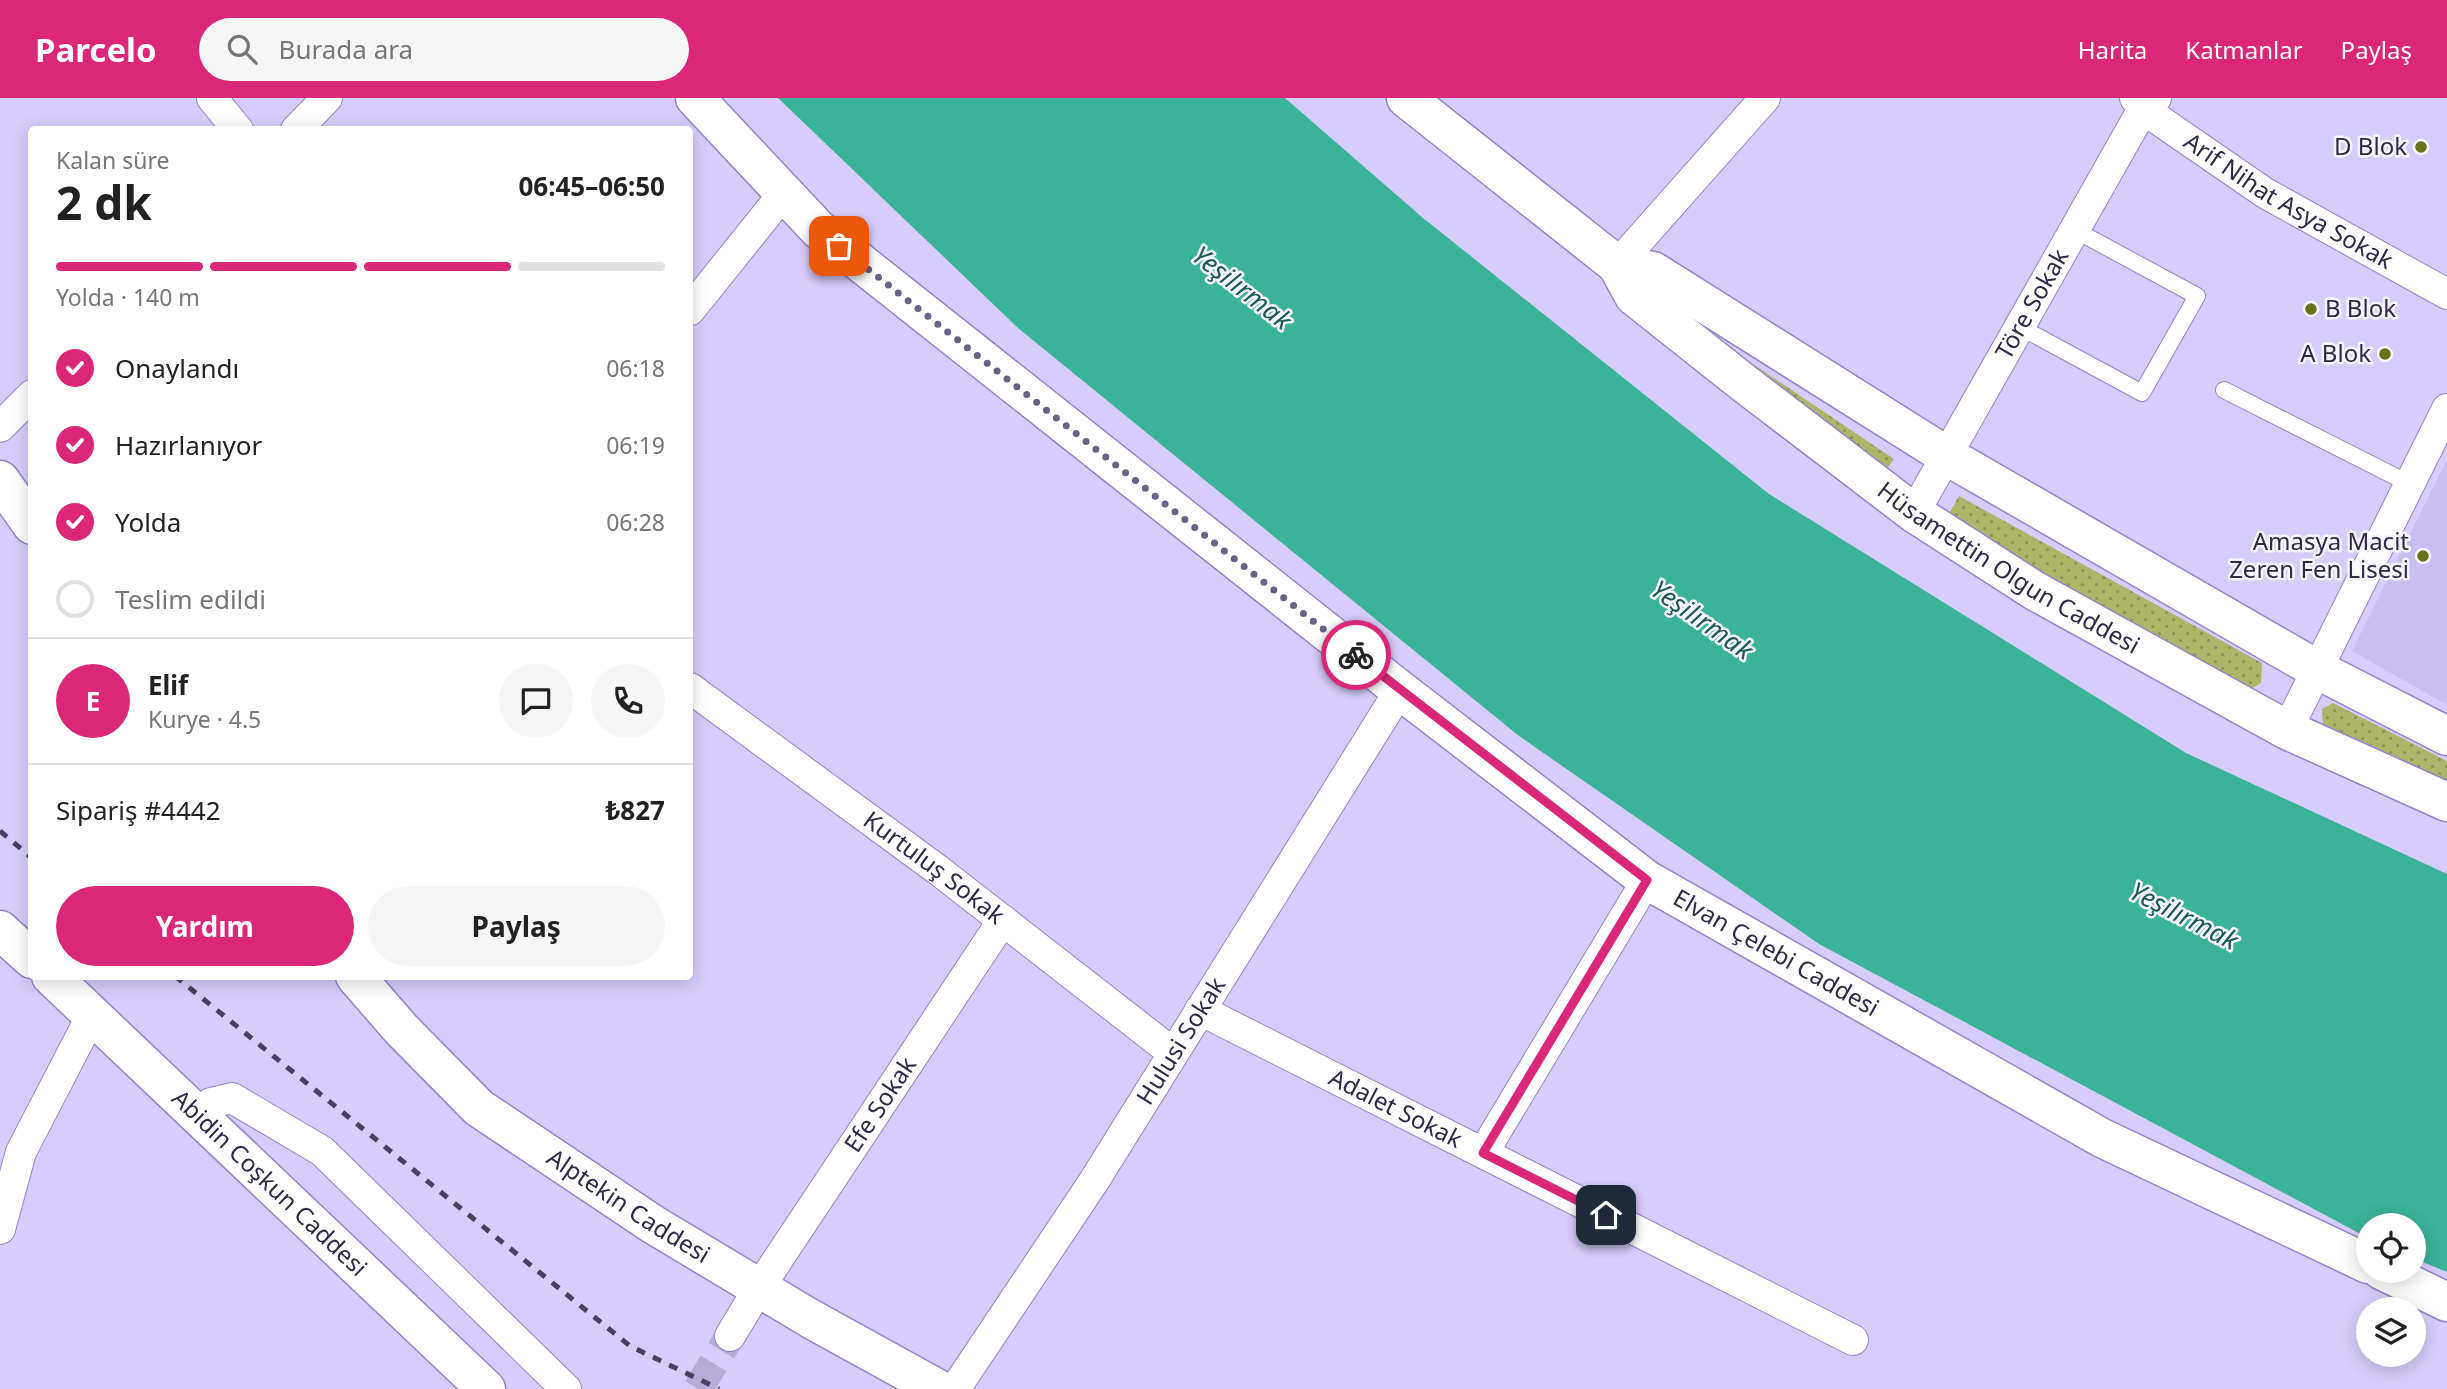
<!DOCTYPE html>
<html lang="tr">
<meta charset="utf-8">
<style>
:root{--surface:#fff;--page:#f6f6f6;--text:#222;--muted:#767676;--line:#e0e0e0;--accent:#db2777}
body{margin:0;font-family:"Noto Sans",sans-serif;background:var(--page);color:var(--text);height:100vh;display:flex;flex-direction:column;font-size:26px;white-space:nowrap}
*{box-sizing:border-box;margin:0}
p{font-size:23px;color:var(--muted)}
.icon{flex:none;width:38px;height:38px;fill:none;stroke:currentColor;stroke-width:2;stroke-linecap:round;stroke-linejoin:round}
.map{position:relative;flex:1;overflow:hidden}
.drawer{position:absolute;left:28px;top:28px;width:665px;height:854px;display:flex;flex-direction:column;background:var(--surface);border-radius:7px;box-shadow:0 4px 18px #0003}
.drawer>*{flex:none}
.buttons{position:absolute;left:2356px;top:1115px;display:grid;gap:14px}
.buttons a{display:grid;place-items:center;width:70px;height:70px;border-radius:50%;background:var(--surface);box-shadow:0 4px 18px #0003;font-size:35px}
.pin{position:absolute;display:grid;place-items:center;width:60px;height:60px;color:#fff;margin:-30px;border-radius:14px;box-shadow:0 4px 10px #0006}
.courier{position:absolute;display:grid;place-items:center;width:70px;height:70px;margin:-35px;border:5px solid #db2777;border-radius:50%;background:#fff;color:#222;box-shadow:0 2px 9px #0007}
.headline em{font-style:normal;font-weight:700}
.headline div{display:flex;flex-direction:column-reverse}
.headline{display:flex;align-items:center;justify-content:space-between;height:119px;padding:0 28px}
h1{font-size:46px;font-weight:700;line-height:52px}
.bar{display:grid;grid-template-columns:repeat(4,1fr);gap:10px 7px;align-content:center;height:84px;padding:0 28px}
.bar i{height:9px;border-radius:5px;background:var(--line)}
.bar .on{background:var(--accent)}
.bar p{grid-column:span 4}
.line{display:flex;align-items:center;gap:18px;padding:0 28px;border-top:2px solid var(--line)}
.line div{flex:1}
.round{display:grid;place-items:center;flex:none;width:74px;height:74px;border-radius:37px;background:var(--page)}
ol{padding:0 28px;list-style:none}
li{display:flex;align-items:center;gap:21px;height:77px}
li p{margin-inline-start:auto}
li .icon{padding:7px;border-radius:50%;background:var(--accent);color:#fff;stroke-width:4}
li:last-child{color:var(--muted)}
li i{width:38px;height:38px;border:4px solid var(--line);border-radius:50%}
.cta{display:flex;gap:14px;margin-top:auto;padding:14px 28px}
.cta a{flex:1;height:80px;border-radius:42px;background:var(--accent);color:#fff;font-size:28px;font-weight:700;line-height:80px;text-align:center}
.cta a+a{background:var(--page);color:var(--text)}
header{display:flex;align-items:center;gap:42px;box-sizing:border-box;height:98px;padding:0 35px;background:var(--accent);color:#fff}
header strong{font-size:33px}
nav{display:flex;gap:38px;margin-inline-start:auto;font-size:24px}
.search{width:490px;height:63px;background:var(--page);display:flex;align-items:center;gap:18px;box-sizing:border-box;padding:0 24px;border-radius:38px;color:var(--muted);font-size:26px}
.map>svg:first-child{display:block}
.built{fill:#c9bef1}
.grass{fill:url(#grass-dots)}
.water{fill:#3ab398}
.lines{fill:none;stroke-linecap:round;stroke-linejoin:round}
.street-tunnel{stroke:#b6acd8;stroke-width:30;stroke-dasharray:30 15;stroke-linecap:butt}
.lane-casing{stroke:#9582cb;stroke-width:18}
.street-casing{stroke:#9582cb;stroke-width:32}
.secondary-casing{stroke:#9582cb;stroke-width:41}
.lane{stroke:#fff;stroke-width:16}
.street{stroke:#fff;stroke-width:30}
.secondary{stroke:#fff;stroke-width:38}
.rail{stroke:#494061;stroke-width:5;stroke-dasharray:9 9;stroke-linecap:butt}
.done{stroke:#6a6286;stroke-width:7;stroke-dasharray:0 12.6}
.route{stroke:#db2777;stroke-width:9}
.poi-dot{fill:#687018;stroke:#f6f4fc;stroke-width:2.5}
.labels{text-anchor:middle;stroke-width:5;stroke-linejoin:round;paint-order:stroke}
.poi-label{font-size:24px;fill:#302846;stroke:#f6f4fc;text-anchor:end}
.street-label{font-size:24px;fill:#302846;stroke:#f6f4fc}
.water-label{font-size:26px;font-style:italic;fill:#1a5a4c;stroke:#f6f4fc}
</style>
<header>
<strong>Parcelo</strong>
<div class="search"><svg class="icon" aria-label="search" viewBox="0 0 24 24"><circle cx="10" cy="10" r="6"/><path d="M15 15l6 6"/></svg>Burada ara</div>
<nav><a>Harita</a><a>Katmanlar</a><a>Paylaş</a></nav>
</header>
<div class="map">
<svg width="2447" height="1291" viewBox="0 0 2447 1291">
<defs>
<pattern id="grass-dots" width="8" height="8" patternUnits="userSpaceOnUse" patternTransform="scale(1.75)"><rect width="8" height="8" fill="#acb669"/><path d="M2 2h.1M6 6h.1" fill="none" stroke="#8c9458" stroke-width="1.8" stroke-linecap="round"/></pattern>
</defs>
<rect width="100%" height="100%" fill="#d7cdfc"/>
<polygon class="built" points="2447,362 2447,607 2352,553"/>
<g class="grass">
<polygon points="1658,202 1894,361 1882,377"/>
<polygon points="1959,398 2262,565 2261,585 2248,593 1947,419"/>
<polygon points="2333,605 2447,663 2447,682 2323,626 2322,611"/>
</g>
<polygon class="water" points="778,0 1285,0 1423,120 1769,396 2186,655 2447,776 2447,1174 2413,1160 2413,1127 2368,1127 2368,1140 1819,846 1519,638 1018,230"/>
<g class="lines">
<polyline class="street-tunnel" points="698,1291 730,1238"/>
<defs>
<g id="lane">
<polyline points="2020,229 2142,295 2197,198 2075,132"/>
<polyline points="2224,292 2410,386"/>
</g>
<g id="street">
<polyline points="212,0 238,32"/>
<path id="s1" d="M2135,0l8,11 122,84 182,101"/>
<polyline points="296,32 327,0"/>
<polyline points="1617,167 1765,0"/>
<polyline points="690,212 784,95"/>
<polyline points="0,329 32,297"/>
<path id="s2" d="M1914,415l229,-404 13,-11"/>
<path id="s3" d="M690,590l248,182 235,183"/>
<polyline points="2287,632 2447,311"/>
<path id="s4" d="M1200,912l653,330"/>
<polyline points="195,1017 211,1005 232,1000 322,1053 566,1291"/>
<polyline points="1483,1055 1647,782"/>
<polyline points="0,1131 21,1054 92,917"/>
<path id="s5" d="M730,1238l29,-48 244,-368"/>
<path id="s6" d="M955,1291l139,-208 306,-491"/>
</g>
<g id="secondary">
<path id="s7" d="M695,0l123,131 582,461 247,190 455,258 266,126"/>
<path id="s8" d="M1406,0l211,167 17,31 111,88 169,129 121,78 252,139 160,72"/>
<polyline points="1617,167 1653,173 1947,358 2318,572 2447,638"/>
<polyline points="0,382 32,427"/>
<polyline points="0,832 32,861"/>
<path id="s9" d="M51,878l435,413"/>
<path id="s10" d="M355,878l46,53 78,79 175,117 157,94 127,70"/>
<polyline points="2381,1172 2447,1204"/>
</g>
</defs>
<use href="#lane" class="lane-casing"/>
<use href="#street" class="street-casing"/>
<use href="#secondary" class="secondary-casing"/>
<use href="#lane" class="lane"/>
<use href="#street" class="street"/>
<use href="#secondary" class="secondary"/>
<g class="rail">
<polyline points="0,733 32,760"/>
<polyline points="175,878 630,1248 719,1291"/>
</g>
</g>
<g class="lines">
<polyline class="done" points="839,148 1356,557"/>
<polyline class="route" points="1356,557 1647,782 1483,1055 1606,1117"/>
</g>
<g class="poi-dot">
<circle cx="2421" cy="49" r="7"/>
<circle cx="2311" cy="211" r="7"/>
<circle cx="2385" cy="256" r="7"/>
<circle cx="2423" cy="458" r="7"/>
</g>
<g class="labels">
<g class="poi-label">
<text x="2407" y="57">D Blok</text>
<text x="2325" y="219" text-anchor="start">B Blok</text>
<text x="2371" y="264">A Blok</text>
<text x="2409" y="452">Amasya Macit<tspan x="2409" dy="28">Zeren Fen Lisesi</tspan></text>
</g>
<g class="street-label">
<text dy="8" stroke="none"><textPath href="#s1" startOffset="186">Arif Nihat Asya Sokak</textPath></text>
<text dy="8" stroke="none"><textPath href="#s2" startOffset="240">Töre Sokak</textPath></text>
<text dy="8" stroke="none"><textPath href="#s8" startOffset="768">Hüsamettin Olgun Caddesi</textPath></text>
<text dy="8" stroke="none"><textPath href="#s3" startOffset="303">Kurtuluş Sokak</textPath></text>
<text dy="8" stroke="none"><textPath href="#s7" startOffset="1382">Elvan Çelebi Caddesi</textPath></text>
<text dy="8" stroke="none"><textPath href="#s6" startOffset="415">Hulusi Sokak</textPath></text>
<text dy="8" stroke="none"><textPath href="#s5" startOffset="276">Efe Sokak</textPath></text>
<text dy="8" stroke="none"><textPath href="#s4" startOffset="219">Adalet Sokak</textPath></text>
<text dy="8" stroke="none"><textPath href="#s9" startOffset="301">Abidin Coşkun Caddesi</textPath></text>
<text dy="8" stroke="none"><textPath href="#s10" startOffset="360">Alptekin Caddesi</textPath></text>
</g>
<g class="water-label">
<text transform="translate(1242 190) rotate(38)" y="9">Yeşilırmak</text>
<text transform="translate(1702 522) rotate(35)" y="9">Yeşilırmak</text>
<text transform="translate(2184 818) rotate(27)" y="9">Yeşilırmak</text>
</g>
</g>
</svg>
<div class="buttons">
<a><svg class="icon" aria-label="locate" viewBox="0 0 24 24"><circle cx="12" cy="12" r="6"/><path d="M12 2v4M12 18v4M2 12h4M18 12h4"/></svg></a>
<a><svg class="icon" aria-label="layers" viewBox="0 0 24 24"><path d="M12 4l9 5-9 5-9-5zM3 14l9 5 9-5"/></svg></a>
</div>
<div class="pin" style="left:839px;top:148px;background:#ea580c"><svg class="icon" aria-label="bag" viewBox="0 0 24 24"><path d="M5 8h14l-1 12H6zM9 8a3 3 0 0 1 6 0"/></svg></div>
<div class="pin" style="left:1606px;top:1117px;background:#1f2937"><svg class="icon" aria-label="home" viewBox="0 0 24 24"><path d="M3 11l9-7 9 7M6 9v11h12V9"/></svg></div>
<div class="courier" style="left:1356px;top:557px"><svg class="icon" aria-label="bike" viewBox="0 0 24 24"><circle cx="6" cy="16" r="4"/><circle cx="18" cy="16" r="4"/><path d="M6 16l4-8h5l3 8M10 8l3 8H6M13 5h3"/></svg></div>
<section class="drawer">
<div class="headline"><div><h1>2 dk</h1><p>Kalan süre</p></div><em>06:45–06:50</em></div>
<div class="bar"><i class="on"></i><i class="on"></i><i class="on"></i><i></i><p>Yolda · 140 m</p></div>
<ol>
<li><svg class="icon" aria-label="check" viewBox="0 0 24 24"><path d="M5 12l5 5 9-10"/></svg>Onaylandı<p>06:18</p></li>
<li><svg class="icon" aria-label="check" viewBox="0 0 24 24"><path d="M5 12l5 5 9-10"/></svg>Hazırlanıyor<p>06:19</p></li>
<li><svg class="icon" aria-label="check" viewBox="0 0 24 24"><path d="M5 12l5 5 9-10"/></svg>Yolda<p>06:28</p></li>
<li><i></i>Teslim edildi</li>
</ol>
<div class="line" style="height:126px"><b class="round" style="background:var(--accent);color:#fff">E</b><div><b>Elif</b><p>Kurye · 4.5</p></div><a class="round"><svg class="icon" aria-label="chat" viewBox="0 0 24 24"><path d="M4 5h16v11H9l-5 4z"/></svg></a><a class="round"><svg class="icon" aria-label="phone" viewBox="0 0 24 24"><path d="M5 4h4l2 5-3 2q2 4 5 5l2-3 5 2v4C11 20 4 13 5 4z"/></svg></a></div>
<div class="line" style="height:91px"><div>Sipariş #4442</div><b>₺827</b></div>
<div class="cta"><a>Yardım</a><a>Paylaş</a></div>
</section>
</div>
